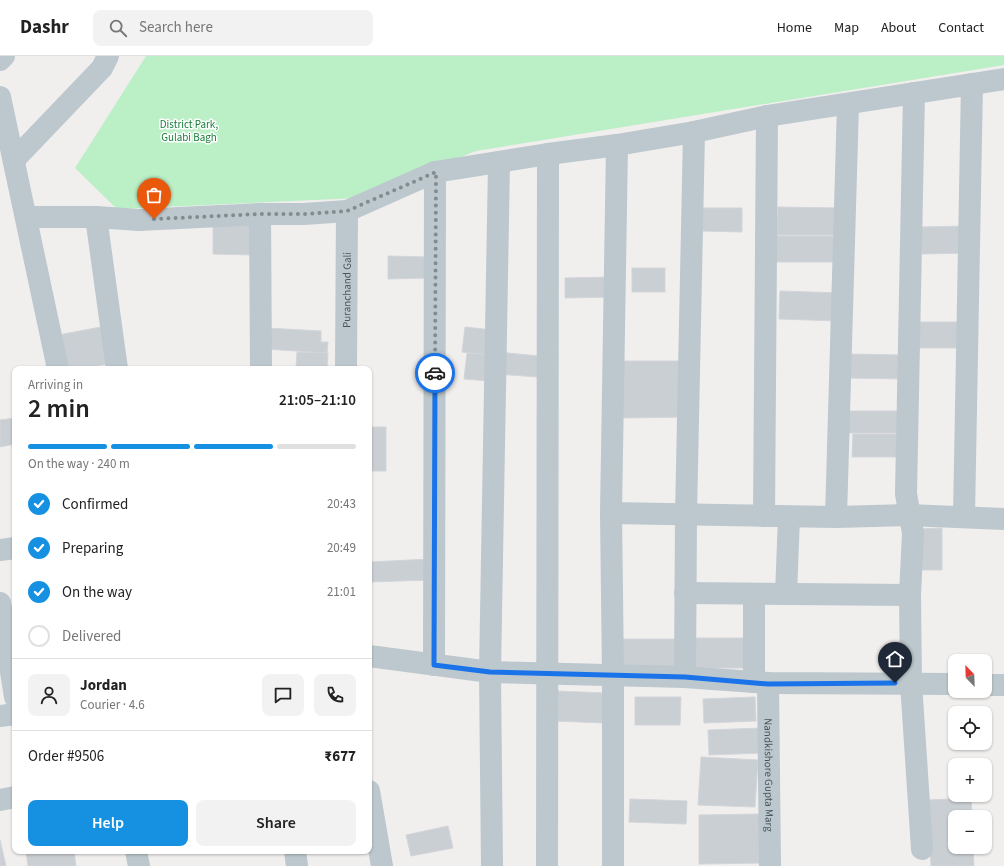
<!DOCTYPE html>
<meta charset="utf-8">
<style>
:root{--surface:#fff;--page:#f2f2f2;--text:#222;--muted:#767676;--line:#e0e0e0;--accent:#1691e2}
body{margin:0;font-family:"Source Sans 3",sans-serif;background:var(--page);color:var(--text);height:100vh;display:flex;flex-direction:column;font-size:15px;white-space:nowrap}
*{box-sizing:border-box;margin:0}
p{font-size:13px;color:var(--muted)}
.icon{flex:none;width:22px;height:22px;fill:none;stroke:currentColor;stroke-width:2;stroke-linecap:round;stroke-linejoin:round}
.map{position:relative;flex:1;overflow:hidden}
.panel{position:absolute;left:12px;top:310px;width:360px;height:488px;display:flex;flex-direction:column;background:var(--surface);border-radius:8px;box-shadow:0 1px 3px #0004}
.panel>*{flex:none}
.needle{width:26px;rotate:337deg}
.buttons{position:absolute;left:948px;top:598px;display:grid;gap:8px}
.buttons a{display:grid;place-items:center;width:44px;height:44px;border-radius:8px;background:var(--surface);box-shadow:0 1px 3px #0004;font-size:20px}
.pin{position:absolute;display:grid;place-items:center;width:34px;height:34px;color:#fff;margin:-41px -17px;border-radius:50% 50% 50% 0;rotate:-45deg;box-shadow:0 0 4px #0007}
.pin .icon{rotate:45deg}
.courier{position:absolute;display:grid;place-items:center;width:40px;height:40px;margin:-20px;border:3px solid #1a73e8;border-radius:50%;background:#fff;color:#222;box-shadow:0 1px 5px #0007}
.overview em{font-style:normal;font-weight:600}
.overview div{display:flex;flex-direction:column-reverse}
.overview{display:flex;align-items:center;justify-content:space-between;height:68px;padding:0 16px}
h1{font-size:26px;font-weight:600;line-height:30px}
.bar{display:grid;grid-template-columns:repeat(4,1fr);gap:6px 4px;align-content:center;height:48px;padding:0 16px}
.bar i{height:5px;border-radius:3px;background:var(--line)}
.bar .current{background:var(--accent)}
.bar p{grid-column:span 4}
.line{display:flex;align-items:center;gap:10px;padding:0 16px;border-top:1px solid var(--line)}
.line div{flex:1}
.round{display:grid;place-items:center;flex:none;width:42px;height:42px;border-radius:8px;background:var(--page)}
ol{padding:0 16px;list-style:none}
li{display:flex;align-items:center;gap:12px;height:44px}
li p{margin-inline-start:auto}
li .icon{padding:4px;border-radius:50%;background:var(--accent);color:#fff;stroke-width:4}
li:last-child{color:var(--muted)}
li i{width:22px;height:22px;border:2px solid var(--line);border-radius:50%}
.button{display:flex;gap:8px;margin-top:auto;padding:8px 16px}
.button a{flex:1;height:46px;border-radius:8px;background:var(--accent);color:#fff;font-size:16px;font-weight:600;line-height:46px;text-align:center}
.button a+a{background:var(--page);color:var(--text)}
header{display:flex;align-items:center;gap:24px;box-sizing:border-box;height:56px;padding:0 20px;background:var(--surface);border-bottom:1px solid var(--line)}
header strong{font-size:19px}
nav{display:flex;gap:22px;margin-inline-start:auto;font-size:14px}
.search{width:280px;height:36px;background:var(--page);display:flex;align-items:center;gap:10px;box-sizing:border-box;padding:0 14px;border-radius:8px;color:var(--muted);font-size:15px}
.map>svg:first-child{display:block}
.green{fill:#bbefc6}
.building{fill:#cacfd3;stroke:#d2d5da}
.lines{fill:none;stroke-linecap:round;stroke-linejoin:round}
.minor{stroke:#bcc8cd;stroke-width:22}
.done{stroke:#828b8f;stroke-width:4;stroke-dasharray:0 7.2}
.route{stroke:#1a73e8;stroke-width:5}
.labels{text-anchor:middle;stroke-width:3;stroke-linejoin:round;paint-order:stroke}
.park-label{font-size:11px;fill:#157e38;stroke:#fff}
.street-label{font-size:11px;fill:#46555c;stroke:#fff}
</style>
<header>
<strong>Dashr</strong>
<div class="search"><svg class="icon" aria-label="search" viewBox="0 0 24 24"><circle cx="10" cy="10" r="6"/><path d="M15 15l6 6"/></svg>Search here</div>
<nav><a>Home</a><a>Map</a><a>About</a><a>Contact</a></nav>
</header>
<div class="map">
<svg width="1004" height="810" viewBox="0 0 1004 810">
<rect width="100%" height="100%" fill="#f1eeee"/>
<polygon class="green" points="146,0 1004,0 1004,9 476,95 359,142 117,153 75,112"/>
<g class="building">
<polygon points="778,151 839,152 838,179 777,179"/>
<polygon points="703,152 742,152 742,176 702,175"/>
<polygon points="213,163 255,164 255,199 213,198"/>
<polygon points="967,170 967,197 922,198 921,171"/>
<polygon points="776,180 838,180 838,206 775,206"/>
<polygon points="388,200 427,201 427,222 388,223"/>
<rect x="632" y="212" width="33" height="24"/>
<polygon points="612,221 613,241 565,242 565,222"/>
<polygon points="780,235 841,237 840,265 779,263"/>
<rect x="916" y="266" width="49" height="26"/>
<polygon points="106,270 113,307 79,313 60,313 53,280"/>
<polygon points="465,271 492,274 490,299 462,296"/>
<polygon points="266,272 321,275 321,286 328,286 327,297 265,293"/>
<polygon points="297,296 328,297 327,313 296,313"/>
<polygon points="498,296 539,300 538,321 496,318"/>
<polygon points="467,297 493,299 490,325 464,323"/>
<polygon points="848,298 902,299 902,323 847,322"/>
<polygon points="622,305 684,305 684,361 622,362"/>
<rect x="848" y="355" width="55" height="22"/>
<polygon points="15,362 15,388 0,391 0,364"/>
<rect x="369" y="371" width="17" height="44"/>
<polygon points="853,378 905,378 905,401 852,401"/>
<polygon points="942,472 942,514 918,514 918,473"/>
<polygon points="430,503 431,524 369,526 369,506"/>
<polygon points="691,582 752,582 751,612 691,612"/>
<rect x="619" y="583" width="60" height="29"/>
<polygon points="557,635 605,637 604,667 555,665"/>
<polygon points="635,641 681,641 680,669 635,669"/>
<polygon points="755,641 756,665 704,667 703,643"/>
<polygon points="762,672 764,697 709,699 708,674"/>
<polygon points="701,701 758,704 755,751 698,749"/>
<polygon points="971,742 972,761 955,761 955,791 973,791 974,810 931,810 928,744"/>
<polygon points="630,743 687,745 686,768 629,766"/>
<polygon points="761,758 761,807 699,808 699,759"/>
<polygon points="448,770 453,792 411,800 406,779"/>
<polygon points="0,784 6,810 0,810"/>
<polygon points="26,795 74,795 76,810 28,810"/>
</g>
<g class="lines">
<g class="minor">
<polyline points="0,4 4,0"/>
<polyline points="914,37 906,438 913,477 910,539 911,627 922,793"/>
<polyline points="0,41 58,313"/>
<polyline points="14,104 102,12 108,0"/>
<polyline points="260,158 261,313"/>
<polyline points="26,161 96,161 139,164 260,158 304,158 347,155 435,116 548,98 617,89 694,76 767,60 1004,23"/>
<polyline points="96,161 117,313"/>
<path id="s1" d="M346,313l1,-158"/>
<polyline points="611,457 617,89"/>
<polyline points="764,460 767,60"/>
<polyline points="964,460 972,28"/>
<polyline points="836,461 848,48"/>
<polyline points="0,494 15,492"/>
<polyline points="685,537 910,539"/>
<polyline points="754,538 754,626"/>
<polyline points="786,538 789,461"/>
<polyline points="0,547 15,641"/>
<polyline points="369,600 490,616 685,621 768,627 955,628"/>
<polyline points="434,609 435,116"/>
<polyline points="685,621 686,459 694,76"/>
<path id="s2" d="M768,627l2,183"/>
<polyline points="985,629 1004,629"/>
<polyline points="0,660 15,658"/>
<polyline points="369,735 382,810"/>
<polyline points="0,744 15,741"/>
<polyline points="136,795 139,810"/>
<polyline points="295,795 297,810"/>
<polyline points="492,810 490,616 499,106"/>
<polyline points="547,810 548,98"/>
<polyline points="613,810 613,620 611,457 836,461 909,459 1004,463"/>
</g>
</g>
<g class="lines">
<polyline class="done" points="154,163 260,158 304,158 347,155 436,116 435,317"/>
<polyline class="route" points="435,317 434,609 490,616 685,621 768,628 895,627"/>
</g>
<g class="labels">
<g class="park-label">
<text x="189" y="72">District Park,<tspan x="189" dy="13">Gulabi Bagh</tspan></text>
</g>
<g class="street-label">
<text dy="4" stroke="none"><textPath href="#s1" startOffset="79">Puranchand Gali</textPath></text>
<text dy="4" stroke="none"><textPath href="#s2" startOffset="92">Nandkishore Gupta Marg</textPath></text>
</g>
</g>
</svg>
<div class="buttons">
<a><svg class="needle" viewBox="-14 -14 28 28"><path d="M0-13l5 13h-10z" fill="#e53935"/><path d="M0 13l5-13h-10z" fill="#767676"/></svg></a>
<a><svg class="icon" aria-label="locate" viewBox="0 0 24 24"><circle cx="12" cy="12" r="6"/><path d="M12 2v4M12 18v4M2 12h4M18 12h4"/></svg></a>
<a>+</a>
<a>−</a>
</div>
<div class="pin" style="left:154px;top:163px;background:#ea580c"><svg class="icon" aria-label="bag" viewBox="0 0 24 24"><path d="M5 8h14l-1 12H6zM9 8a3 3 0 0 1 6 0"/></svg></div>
<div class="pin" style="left:895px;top:627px;background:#1f2937"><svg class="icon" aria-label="home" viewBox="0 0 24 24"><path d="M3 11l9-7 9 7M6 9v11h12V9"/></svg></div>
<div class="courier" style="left:435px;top:317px"><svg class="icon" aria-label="car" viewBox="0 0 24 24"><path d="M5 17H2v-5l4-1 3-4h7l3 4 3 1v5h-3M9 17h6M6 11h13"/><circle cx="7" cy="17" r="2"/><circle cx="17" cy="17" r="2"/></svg></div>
<section class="panel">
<div class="overview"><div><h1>2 min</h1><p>Arriving in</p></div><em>21:05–21:10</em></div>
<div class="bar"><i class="current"></i><i class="current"></i><i class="current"></i><i></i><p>On the way · 240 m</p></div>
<ol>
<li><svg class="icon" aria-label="check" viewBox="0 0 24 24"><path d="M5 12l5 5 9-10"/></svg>Confirmed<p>20:43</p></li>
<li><svg class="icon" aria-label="check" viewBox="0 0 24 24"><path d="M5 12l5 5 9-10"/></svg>Preparing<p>20:49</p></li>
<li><svg class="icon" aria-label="check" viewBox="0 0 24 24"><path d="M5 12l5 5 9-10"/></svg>On the way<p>21:01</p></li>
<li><i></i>Delivered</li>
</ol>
<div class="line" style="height:72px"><a class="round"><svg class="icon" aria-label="person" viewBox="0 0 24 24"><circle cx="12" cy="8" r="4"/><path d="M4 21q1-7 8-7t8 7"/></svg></a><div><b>Jordan</b><p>Courier · 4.6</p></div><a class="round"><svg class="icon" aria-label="chat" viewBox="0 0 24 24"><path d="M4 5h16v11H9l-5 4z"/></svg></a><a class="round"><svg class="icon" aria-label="phone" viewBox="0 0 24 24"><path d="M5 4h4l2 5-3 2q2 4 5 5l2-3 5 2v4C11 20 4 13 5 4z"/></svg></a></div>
<div class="line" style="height:52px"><div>Order #9506</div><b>₹677</b></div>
<div class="button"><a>Help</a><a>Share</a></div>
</section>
</div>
